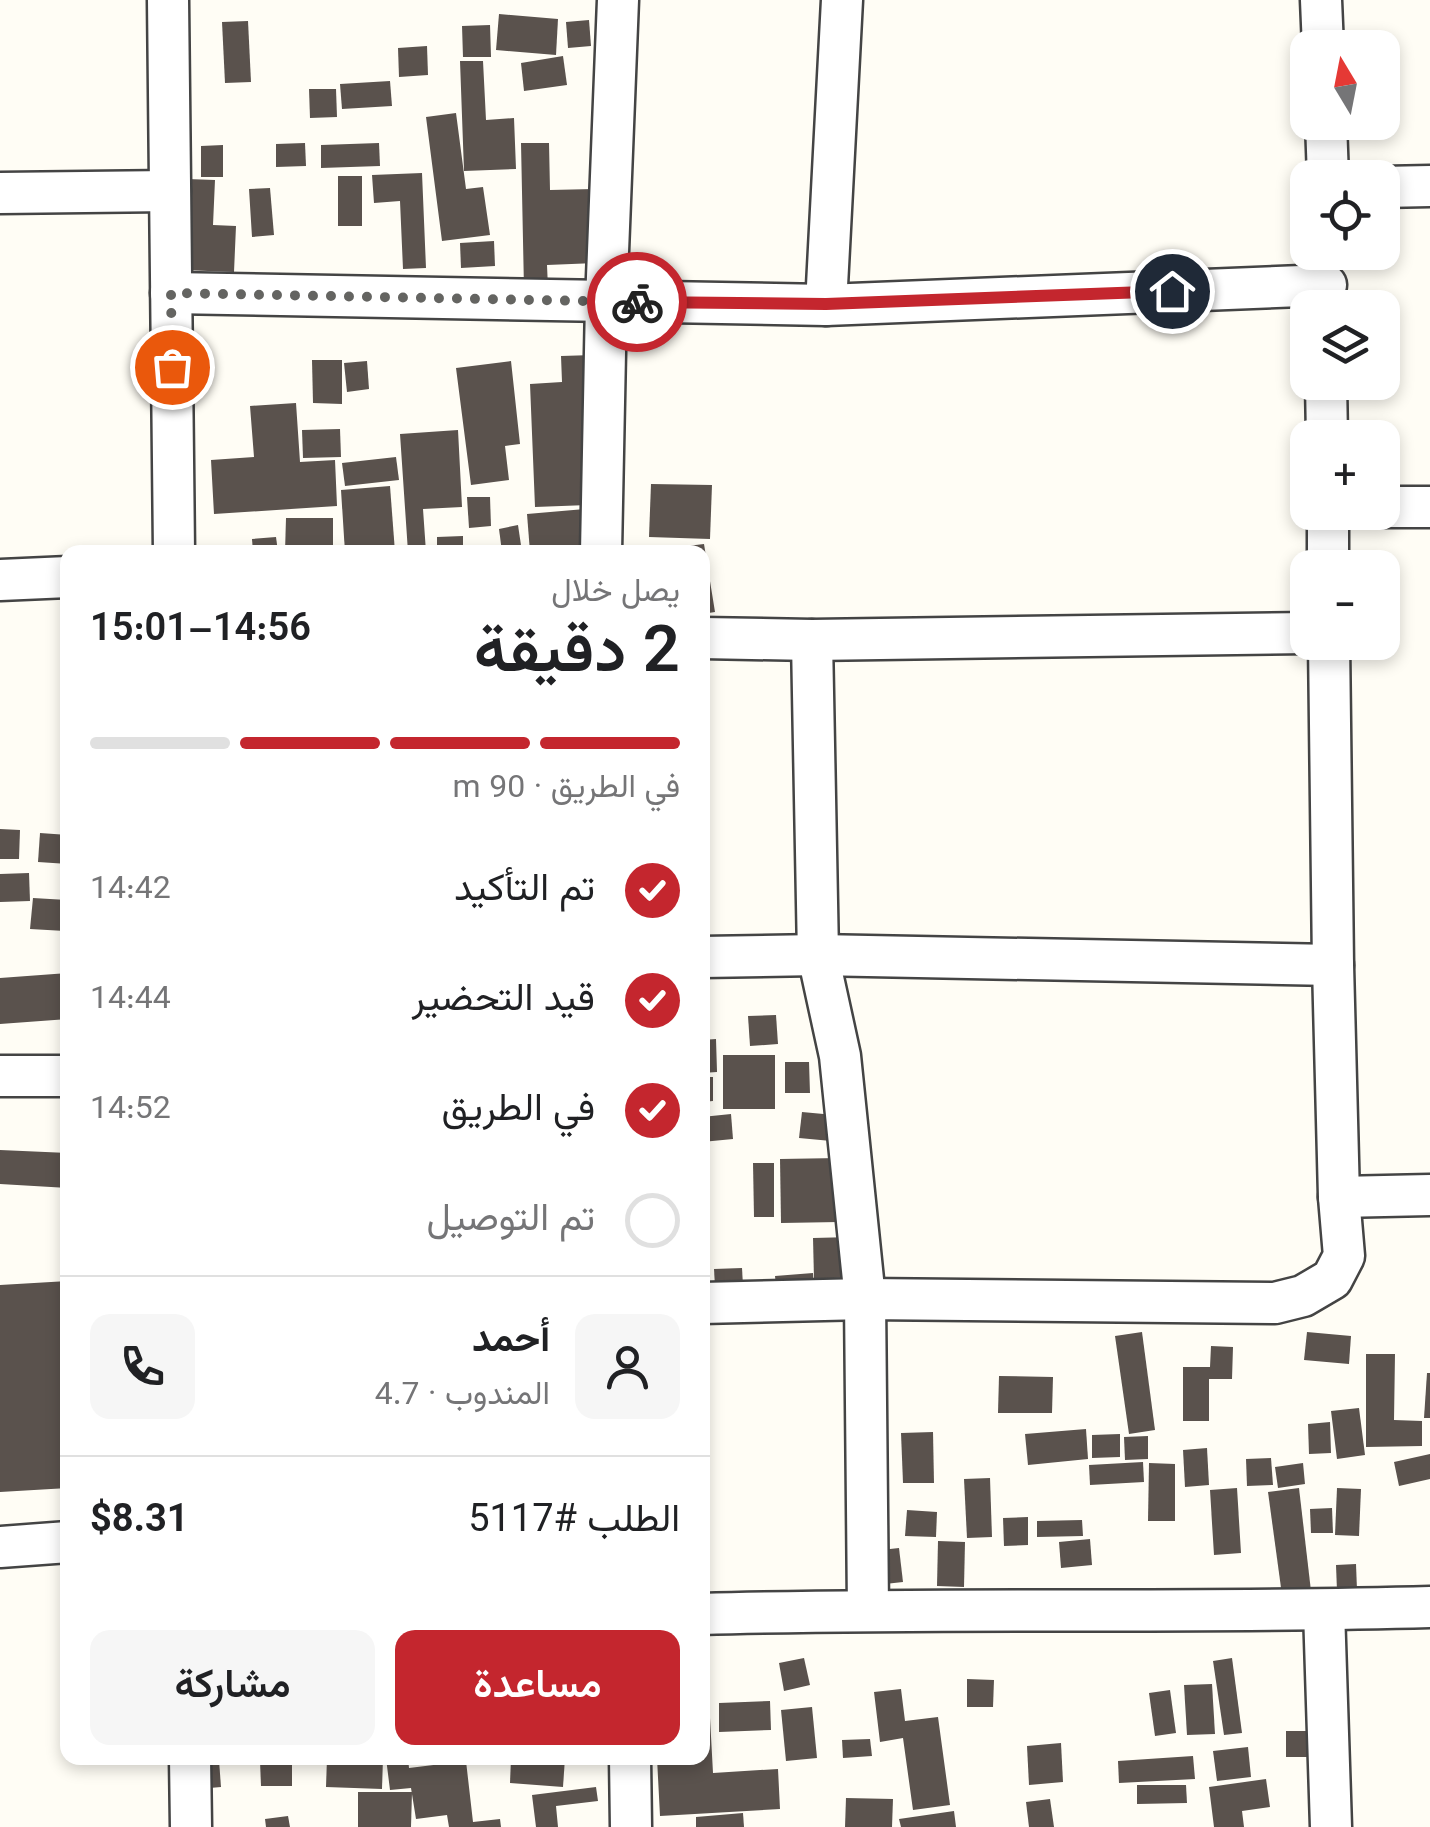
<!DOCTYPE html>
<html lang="ar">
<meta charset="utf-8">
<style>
:root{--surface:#fff;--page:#f6f6f6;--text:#202124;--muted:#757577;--line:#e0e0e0;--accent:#c4262e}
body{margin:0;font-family:Georgia,Vazirmatn,serif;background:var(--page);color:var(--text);direction:rtl;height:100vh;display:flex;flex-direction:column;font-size:38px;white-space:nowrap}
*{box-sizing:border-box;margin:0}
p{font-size:32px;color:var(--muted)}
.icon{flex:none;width:55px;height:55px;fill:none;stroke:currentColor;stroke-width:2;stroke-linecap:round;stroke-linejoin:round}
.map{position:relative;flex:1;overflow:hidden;direction:ltr}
.details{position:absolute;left:60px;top:545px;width:650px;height:1220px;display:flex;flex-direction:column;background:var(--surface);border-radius:20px;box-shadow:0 5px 15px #0003;direction:rtl}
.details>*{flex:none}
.needle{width:65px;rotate:350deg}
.buttons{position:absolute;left:1290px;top:30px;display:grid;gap:20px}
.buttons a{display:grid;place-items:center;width:110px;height:110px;border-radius:20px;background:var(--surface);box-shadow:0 5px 15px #0003;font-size:50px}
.pin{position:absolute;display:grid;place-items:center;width:85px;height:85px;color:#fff;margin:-42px;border:5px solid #fff;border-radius:50%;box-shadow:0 2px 10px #0007}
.courier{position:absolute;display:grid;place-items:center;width:100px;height:100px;margin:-50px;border:8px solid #c4262e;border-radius:50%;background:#fff;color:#222;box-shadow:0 2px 12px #0007}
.overview em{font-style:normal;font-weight:600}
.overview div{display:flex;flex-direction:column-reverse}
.overview{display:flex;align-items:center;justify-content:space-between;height:170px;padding:0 30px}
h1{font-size:65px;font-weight:600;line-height:75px}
.bar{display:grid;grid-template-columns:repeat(4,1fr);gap:15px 10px;align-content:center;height:120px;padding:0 30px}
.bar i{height:12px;border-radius:8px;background:var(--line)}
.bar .active{background:var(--accent)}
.bar p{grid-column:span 4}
.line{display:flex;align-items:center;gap:25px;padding:0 30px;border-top:2px solid var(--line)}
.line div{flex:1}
.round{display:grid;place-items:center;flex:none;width:105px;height:105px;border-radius:20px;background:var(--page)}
ol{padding:0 30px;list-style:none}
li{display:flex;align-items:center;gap:30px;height:110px}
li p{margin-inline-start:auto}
li .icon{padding:10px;border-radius:50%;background:var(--accent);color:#fff;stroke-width:4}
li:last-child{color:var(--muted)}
li i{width:55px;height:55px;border:5px solid var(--line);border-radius:50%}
.action{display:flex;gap:20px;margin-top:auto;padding:20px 30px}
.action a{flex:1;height:115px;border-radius:20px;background:var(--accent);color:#fff;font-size:40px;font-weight:600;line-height:115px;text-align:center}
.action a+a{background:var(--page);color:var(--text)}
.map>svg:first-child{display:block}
.building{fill:#5a524d}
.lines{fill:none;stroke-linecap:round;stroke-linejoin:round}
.minor-casing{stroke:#444;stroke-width:45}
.minor{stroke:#fff;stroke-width:40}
.done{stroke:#646461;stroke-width:10;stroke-dasharray:0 18}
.route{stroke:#c4262e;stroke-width:12}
</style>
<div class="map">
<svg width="1430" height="1827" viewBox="0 0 1430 1827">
<rect width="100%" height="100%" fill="#fffdf5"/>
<g class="building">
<polygon points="499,14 558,19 556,55 496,50"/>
<polygon points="589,20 591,46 568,48 566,22"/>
<polygon points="248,21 251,82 225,83 222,22"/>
<polygon points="490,25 491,57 463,57 462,26"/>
<polygon points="427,46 428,75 399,77 398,48"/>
<polygon points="563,56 567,85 524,91 521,63"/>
<polygon points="460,61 483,61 486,120 514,118 516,169 464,171"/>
<polygon points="390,81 392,106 342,109 340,84"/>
<polygon points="309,89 336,89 337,117 310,118"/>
<polygon points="456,113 466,189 483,187 490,235 442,241 426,117"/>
<polygon points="305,143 306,166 276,167 276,144"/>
<polygon points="379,143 380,166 321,168 321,145"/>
<polygon points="521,143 549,143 550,190 594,189 596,263 547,265 548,288 524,289"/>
<polygon points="223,145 223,177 201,177 201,146"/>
<polygon points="422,173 426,268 403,269 400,201 374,203 372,175"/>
<rect x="338" y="176" width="24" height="50"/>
<polygon points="187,179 215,180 213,225 236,226 234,272 182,270"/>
<polygon points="270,188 274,235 252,237 249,189"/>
<polygon points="494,241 495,266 461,268 460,243"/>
<polygon points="593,355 588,505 535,507 530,384 562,382 561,356"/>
<polygon points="312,360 342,360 342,404 313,403"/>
<polygon points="367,361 369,389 347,392 344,363"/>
<polygon points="511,361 520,444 505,446 509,480 471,485 456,368"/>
<polygon points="296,403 300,462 335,460 337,506 214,514 211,460 254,457 250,406"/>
<polygon points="340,429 341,457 303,458 302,430"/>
<polygon points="458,430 462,507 423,509 426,552 408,552 400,434"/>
<polygon points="396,457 399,480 345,486 342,463"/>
<polygon points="651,484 712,485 710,539 649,537"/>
<polygon points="390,486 395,552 345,552 341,490"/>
<polygon points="467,497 490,497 491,526 469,528"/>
<polygon points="585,509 589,552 530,552 527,514"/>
<polygon points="286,518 333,518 333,552 285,552"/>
<polygon points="518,525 522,552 502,552 499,529"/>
<polygon points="463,536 463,552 437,552 437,537"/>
<polygon points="276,537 278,552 253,552 252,539"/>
<polygon points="704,544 715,612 702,614 702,552 680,552 679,547"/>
<polygon points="0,829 20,830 19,859 0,859"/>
<polygon points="40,833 68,835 68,864 38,862"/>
<polygon points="29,873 30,901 0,902 0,874"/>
<polygon points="33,898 67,900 65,931 30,929"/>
<polygon points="68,973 68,1019 0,1024 0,978"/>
<polygon points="776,1015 778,1044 750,1046 748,1016"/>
<polygon points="716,1039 717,1072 702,1073 702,1040"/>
<rect x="723" y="1055" width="52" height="54"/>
<polygon points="785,1062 809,1062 810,1093 785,1093"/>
<polygon points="702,1077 713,1077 713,1101 702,1102"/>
<polygon points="802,1112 845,1116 842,1142 799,1138"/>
<polygon points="731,1114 733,1139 702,1142 702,1117"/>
<polygon points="0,1150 68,1153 68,1188 0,1184"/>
<polygon points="839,1158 839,1222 781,1223 780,1159"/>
<polygon points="753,1163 774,1163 774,1217 754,1217"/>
<polygon points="852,1237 853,1277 814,1279 813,1238"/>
<polygon points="742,1268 744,1303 716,1305 714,1269"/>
<polygon points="813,1273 815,1303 778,1305 775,1276"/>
<polygon points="68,1281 68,1488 0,1492 0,1285"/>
<polygon points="1142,1332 1155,1430 1129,1434 1115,1336"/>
<polygon points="1307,1332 1351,1336 1349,1364 1304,1360"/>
<polygon points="1211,1346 1233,1347 1232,1379 1209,1379 1209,1421 1183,1421 1183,1367 1210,1367"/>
<polygon points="1366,1354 1395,1354 1394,1420 1422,1421 1422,1446 1366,1447"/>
<polygon points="1427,1373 1430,1373 1430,1418 1424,1418"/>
<polygon points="999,1376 1053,1377 1052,1413 998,1413"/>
<polygon points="1359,1408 1365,1455 1337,1459 1331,1411"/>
<polygon points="1330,1422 1331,1453 1309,1454 1308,1424"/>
<polygon points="1086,1429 1088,1459 1028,1465 1025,1434"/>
<polygon points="933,1432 934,1483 903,1483 901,1433"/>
<polygon points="1120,1434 1120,1457 1092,1458 1092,1435"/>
<polygon points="1148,1436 1148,1459 1125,1460 1124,1437"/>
<polygon points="1207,1448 1209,1485 1185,1487 1183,1450"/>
<polygon points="1430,1454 1430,1479 1399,1486 1394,1462"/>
<polygon points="1271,1458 1273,1485 1247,1486 1246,1459"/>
<polygon points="1143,1462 1144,1482 1090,1485 1089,1465"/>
<polygon points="1149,1463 1175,1464 1175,1521 1148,1521"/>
<polygon points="1303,1463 1305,1484 1278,1488 1275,1467"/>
<polygon points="990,1478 992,1537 967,1538 964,1479"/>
<polygon points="1237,1488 1241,1553 1214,1555 1210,1490"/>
<polygon points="1299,1488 1311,1591 1282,1595 1268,1492"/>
<polygon points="1337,1488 1361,1489 1359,1536 1335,1535"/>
<polygon points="1332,1508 1333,1533 1311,1533 1310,1509"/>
<polygon points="907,1510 937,1512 936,1537 905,1536"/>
<polygon points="1028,1517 1028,1545 1004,1546 1003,1518"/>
<polygon points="1082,1520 1083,1536 1037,1537 1037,1521"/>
<polygon points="1090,1539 1092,1565 1061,1568 1059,1542"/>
<polygon points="938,1541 965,1542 964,1587 937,1586"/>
<polygon points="899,1548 903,1582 876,1585 872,1551"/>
<polygon points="1356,1564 1357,1590 1337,1591 1336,1565"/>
<polygon points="804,1658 810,1685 784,1691 779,1663"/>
<polygon points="1232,1658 1242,1733 1224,1735 1213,1661"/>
<polygon points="967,1679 994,1680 993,1707 967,1707"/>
<polygon points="1212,1684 1215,1734 1187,1735 1184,1685"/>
<polygon points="901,1689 905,1721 938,1717 950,1805 913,1810 903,1738 880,1742 874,1692"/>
<polygon points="1170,1690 1176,1733 1155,1736 1149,1693"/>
<polygon points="770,1701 771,1730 719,1732 719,1703"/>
<polygon points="812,1707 817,1758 786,1761 781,1710"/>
<polygon points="710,1718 713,1773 778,1769 780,1809 660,1816 657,1758 702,1758 702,1719"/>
<rect x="1286" y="1731" width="22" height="26"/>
<polygon points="870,1739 872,1756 843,1758 842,1740"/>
<polygon points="1061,1743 1063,1782 1029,1785 1027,1746"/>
<polygon points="1248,1747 1251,1777 1217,1781 1213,1751"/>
<polygon points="1193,1756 1195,1779 1119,1783 1118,1761"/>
<polygon points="327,1758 383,1758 382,1789 326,1787"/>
<polygon points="386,1758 408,1758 409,1768 466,1761 473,1822 500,1819 501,1827 449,1827 447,1815 416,1819 411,1788 390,1790"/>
<polygon points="511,1758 565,1758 563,1787 510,1783"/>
<polygon points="219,1760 221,1787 187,1790 185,1763"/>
<polygon points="292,1760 292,1786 261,1786 260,1761"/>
<polygon points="1266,1779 1270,1807 1242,1811 1244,1827 1214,1827 1209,1787"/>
<polygon points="1137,1785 1186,1785 1187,1803 1137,1804"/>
<polygon points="596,1787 598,1801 556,1806 558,1827 536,1827 532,1795"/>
<polygon points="358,1792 412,1792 411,1827 358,1827"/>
<polygon points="846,1798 893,1799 892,1827 845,1827"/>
<polygon points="1050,1799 1054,1827 1029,1827 1026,1802"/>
<polygon points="954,1811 956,1827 901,1827 899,1819"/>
<polygon points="743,1813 744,1827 696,1827 696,1817"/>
<polygon points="288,1816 290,1827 266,1827 265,1819"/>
</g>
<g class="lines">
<defs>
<g id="minor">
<polyline points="168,0 174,552"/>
<polyline points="1321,0 1323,48"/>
<polyline points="1326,122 1328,178"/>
<polyline points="1382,187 1430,186"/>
<polyline points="0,193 170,191"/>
<polyline points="171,293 826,305 1326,285"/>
<polyline points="826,305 842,0"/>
<polyline points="1326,382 1327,438"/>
<polyline points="1382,507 1430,507"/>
<polyline points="1328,512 1328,568"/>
<polyline points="601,552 606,302 618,0"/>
<polyline points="0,580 68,577"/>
<polyline points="702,638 812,640 1308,633"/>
<polyline points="812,640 818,955 840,1056 865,1299 868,1609"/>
<polyline points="702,957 818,955 1333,965"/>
<polyline points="0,1076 68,1076"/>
<polyline points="1339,1197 1430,1195"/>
<polyline points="702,1303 865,1299 1275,1303 1303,1296 1332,1279 1344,1256 1339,1197 1333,965 1329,642"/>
<polyline points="0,1547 68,1542"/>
<polyline points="1324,1610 1331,1827"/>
<path d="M702,1614c243,-7 486,0 728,-7"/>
<polyline points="190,1758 191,1827"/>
<polyline points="630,1758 631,1827"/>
</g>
</defs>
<use href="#minor" class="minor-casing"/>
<use href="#minor" class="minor"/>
</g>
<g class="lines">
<polyline class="done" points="172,367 171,293 637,302"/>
<polyline class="route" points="637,302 826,304 1172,291"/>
</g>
</svg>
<div class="buttons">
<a><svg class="needle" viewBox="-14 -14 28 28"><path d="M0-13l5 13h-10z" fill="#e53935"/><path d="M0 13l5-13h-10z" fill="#757577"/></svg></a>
<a><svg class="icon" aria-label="locate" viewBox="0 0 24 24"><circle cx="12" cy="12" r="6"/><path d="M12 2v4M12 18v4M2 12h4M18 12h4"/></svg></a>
<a><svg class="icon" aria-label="layers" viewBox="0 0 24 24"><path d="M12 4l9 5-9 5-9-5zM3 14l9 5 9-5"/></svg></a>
<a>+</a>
<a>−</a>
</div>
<div class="pin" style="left:172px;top:367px;background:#ea580c"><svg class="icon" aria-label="bag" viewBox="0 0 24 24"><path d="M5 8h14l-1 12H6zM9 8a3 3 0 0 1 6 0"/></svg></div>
<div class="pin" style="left:1172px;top:291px;background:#1f2937"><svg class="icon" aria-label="home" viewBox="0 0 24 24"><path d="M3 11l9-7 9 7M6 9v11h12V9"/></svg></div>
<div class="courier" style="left:637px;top:302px"><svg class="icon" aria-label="bike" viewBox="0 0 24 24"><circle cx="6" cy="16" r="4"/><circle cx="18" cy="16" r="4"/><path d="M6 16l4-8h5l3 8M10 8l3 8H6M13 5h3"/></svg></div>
<section class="details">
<div class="overview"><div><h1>2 دقيقة</h1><p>يصل خلال</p></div><em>14:56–15:01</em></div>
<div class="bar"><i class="active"></i><i class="active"></i><i class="active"></i><i></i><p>في الطريق · 90 m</p></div>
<ol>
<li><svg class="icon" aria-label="check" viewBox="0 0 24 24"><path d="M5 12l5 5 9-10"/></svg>تم التأكيد<p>14:42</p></li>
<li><svg class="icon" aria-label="check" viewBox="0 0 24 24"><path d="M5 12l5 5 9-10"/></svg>قيد التحضير<p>14:44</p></li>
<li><svg class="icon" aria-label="check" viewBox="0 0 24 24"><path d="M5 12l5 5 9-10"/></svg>في الطريق<p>14:52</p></li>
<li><i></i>تم التوصيل</li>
</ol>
<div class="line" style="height:180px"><a class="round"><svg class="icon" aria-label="person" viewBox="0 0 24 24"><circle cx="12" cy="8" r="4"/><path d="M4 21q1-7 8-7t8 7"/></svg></a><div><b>أحمد</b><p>المندوب · 4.7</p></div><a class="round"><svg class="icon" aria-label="phone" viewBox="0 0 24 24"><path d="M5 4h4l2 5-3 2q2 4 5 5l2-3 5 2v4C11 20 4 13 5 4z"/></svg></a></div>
<div class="line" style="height:130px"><div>الطلب #5117</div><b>$8.31</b></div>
<div class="action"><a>مساعدة</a><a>مشاركة</a></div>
</section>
</div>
